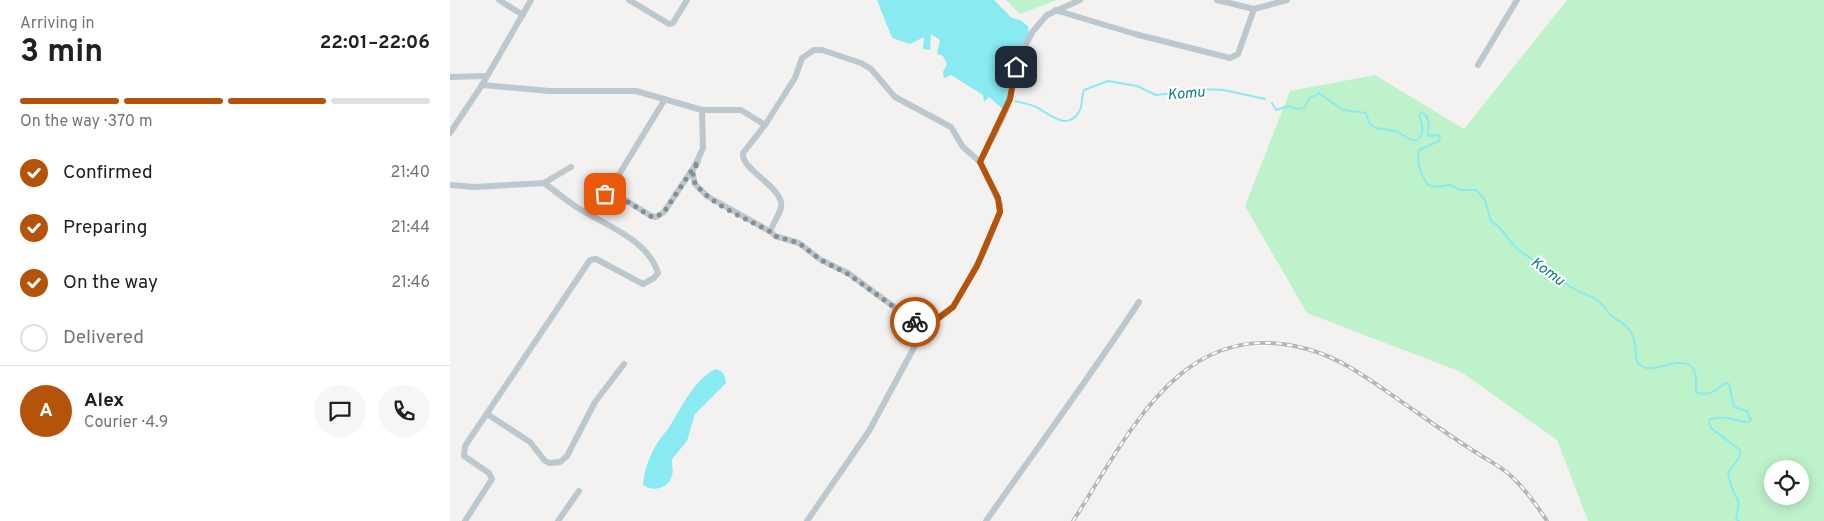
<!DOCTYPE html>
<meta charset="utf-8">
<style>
:root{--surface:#fff;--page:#f6f6f6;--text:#202124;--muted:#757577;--line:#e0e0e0;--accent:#b45309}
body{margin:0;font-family:Overpass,sans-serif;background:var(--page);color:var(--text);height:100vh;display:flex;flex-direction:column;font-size:19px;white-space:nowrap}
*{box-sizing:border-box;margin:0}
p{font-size:16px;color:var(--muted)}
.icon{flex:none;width:28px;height:28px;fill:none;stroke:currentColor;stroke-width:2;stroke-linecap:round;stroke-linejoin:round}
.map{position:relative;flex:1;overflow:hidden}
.details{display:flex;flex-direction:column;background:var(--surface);width:450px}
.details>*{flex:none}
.fabs{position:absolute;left:1314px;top:460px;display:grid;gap:10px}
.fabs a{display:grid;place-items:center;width:45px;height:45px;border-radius:50%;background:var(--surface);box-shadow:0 2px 12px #0003;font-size:25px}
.pin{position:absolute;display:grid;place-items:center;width:42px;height:42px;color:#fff;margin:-21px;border-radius:10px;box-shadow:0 2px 8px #0006}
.courier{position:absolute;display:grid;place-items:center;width:50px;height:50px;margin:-25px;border:4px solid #b45309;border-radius:50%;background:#fff;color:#222;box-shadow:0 1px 6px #0007}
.head em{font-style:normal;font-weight:700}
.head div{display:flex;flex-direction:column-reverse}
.head{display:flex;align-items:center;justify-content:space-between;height:85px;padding:0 20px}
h1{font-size:32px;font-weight:700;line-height:38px}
.bar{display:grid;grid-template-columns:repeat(4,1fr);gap:8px 5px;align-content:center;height:60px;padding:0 20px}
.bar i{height:6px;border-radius:4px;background:var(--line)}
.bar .selected{background:var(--accent)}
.bar p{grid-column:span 4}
.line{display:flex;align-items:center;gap:12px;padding:0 20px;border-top:1px solid var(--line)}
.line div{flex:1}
.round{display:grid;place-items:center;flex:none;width:52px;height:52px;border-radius:26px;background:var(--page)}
ol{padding:0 20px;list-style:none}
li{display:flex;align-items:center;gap:15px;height:55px}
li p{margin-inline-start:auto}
li .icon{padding:5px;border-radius:50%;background:var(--accent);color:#fff;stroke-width:4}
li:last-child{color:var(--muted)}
li i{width:28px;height:28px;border:2px solid var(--line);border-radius:50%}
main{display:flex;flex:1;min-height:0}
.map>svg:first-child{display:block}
.green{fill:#bef2cb;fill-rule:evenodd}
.water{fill:#89eaf2}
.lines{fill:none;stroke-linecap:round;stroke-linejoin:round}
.stream{stroke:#89eaf2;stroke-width:2}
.street{stroke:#bcc8ce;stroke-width:6}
.rail-casing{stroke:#b3b7bc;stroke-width:4}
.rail{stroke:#fff;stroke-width:2;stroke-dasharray:5.5;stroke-linecap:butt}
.done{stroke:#848e93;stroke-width:5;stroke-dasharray:0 9}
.route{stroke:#b45309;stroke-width:6}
.labels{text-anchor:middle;stroke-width:4;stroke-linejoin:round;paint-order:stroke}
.water-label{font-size:15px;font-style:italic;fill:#087c85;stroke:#fff}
</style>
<main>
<section class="details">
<div class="head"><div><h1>3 min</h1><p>Arriving in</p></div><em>22:01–22:06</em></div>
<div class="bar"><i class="selected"></i><i class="selected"></i><i class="selected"></i><i></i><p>On the way · 370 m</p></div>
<ol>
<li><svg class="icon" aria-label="check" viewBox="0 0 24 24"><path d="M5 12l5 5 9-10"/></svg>Confirmed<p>21:40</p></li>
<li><svg class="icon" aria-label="check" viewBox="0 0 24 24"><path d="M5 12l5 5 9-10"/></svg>Preparing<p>21:44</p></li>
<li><svg class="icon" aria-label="check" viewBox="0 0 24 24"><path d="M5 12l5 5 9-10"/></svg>On the way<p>21:46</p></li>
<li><i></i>Delivered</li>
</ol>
<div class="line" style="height:90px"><b class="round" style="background:var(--accent);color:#fff">A</b><div><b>Alex</b><p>Courier · 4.9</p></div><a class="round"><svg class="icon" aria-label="chat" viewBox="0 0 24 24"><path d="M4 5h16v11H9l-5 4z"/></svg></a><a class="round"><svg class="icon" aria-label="phone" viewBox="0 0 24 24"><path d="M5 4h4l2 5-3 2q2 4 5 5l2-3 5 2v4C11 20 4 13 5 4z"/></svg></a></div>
</section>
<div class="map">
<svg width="1374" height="521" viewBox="0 0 1374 521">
<rect width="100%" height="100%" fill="#f4f1f1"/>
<g class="green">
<polygon points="556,0 607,0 570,14"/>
<path d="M1117,0h257v521h-236l-31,-81 -96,-68 -154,-59 -62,-107 45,-115 85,-16 89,54zM1322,469h28v27h-28z"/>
</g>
<g class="water">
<polygon points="427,0 544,0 562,18 570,20 578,26 579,33 567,54 561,91 555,111 539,97 534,102 533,95 501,75 494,78 493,72 497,64 493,56 487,54 490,40 481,34 480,50 473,49 474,37 460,44 442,38"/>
<path d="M266,369c8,2 9,7 10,14l-31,31 -8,27 -15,18c-1,5 2,11 0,16 -3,14 -20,17 -29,10 1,-17 9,-36 20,-50 2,-3 5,-5 7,-9 12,-19 24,-47 46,-57z"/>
</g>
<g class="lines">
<g class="stream">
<path d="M565,101c7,2 16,3 23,7 13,7 29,23 41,4 4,-6 2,-15 5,-22l24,-9 29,5 19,9 45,-6 23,1 41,9"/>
<path d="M822,103l4,7 13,-4 8,3 7,-1 5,-9 10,-6 24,17 23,3 3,10 7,5 20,3 15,9h6c9,-8 5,-15 2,-25l2,-3c11,6 7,14 7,24l11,-1 1,3 -1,3 -20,9c-3,12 2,25 9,35l7,2 15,-2 11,5h15l9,10 6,21c13,7 17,21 29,30 11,8 23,15 34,23 7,5 12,10 18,14 9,5 20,8 28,14 4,4 8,10 12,14 6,5 14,8 18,15 8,11 4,26 8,32 14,20 63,-28 58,29 11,5 20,-1 29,-9l4,1 5,23 13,4 4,9 -3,2c-16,-1 -21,-7 -38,-3l-1,3 2,6 29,22v7l-12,15 3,14 8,17 -3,16 3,2"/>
</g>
<g class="street">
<polyline points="49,0 73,15"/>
<polyline points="179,0 219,24 223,23 237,0"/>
<polyline points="767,0 804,9 837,0"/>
<polyline points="605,10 685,34 780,58 788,54 804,9"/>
<polyline points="1028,65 1067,0"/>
<polyline points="0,77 36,76"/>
<polyline points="32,85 99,91 186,91 252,110 291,110 315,125"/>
<polyline points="215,99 162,186 161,191 201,216 206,217 214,212 248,161"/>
<polyline points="252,110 253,148 242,172 245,184 257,196 321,232"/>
<polyline points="0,133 32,85 81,0"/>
<polyline points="530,162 553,117 560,99 562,77 569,57 583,31 597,15 630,0"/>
<polyline points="0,185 24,187 94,183 121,167"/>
<polyline points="144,217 153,197 161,191"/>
<polyline points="37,414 80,442 95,461 100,463 110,462 117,456 145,402 174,364"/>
<path d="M15,521l27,-42 -3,-6 -25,-17 1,-10 125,-186 6,-1 47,25 11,-6 4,-5c-10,-33 -52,-48 -80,-65 -12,-8 -23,-17 -34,-25"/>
<polyline points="108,521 129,491"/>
<path d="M357,521l62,-90 55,-102 29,-22 10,-17 21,-38 16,-40v-8l-20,-42 -17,-15 -12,-20 -56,-30 -24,-28 -10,-6 -39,-13h-8l-12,8 -7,20 -30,47 -22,28c-2,16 33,30 38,49 2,11 -9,19 -10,30l4,4 24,7 22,17 27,13 76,56"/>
<path d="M536,521c51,-73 104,-144 153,-219"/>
</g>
<defs>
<path id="rail" d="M623,521c56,-86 108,-207 234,-172 39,10 75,40 108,62 21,15 43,30 65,44 11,7 23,13 32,22 14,13 24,27 35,44"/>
</defs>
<use href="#rail" class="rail-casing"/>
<use href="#rail" class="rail"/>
</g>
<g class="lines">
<path class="done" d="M155,194l6,-3 39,25 6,1 8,-5 34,-51 -6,16c9,24 57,43 79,55l4,4 24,7 22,17 27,14 67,48"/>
<polyline class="route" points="465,322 474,329 503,307 527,266 550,212 548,198 530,162 560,99 566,67"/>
</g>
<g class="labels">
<g class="water-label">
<text transform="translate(736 93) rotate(-5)" y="5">Komu</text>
<text transform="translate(1098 271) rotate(36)" y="5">Komu</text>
</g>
</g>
</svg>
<div class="fabs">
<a><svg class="icon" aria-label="locate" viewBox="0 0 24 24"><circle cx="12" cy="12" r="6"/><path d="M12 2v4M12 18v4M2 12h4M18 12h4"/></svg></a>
</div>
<div class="pin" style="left:155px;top:194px;background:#ea580c"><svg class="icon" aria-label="bag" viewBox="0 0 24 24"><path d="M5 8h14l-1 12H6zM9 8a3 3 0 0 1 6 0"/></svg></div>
<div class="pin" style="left:566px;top:67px;background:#1f2937"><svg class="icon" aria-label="home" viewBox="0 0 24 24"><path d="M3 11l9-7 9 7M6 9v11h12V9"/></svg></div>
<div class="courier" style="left:465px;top:322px"><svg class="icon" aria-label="bike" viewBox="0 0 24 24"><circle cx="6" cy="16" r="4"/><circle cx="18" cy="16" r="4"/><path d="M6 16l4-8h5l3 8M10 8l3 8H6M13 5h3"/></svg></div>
</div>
</main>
